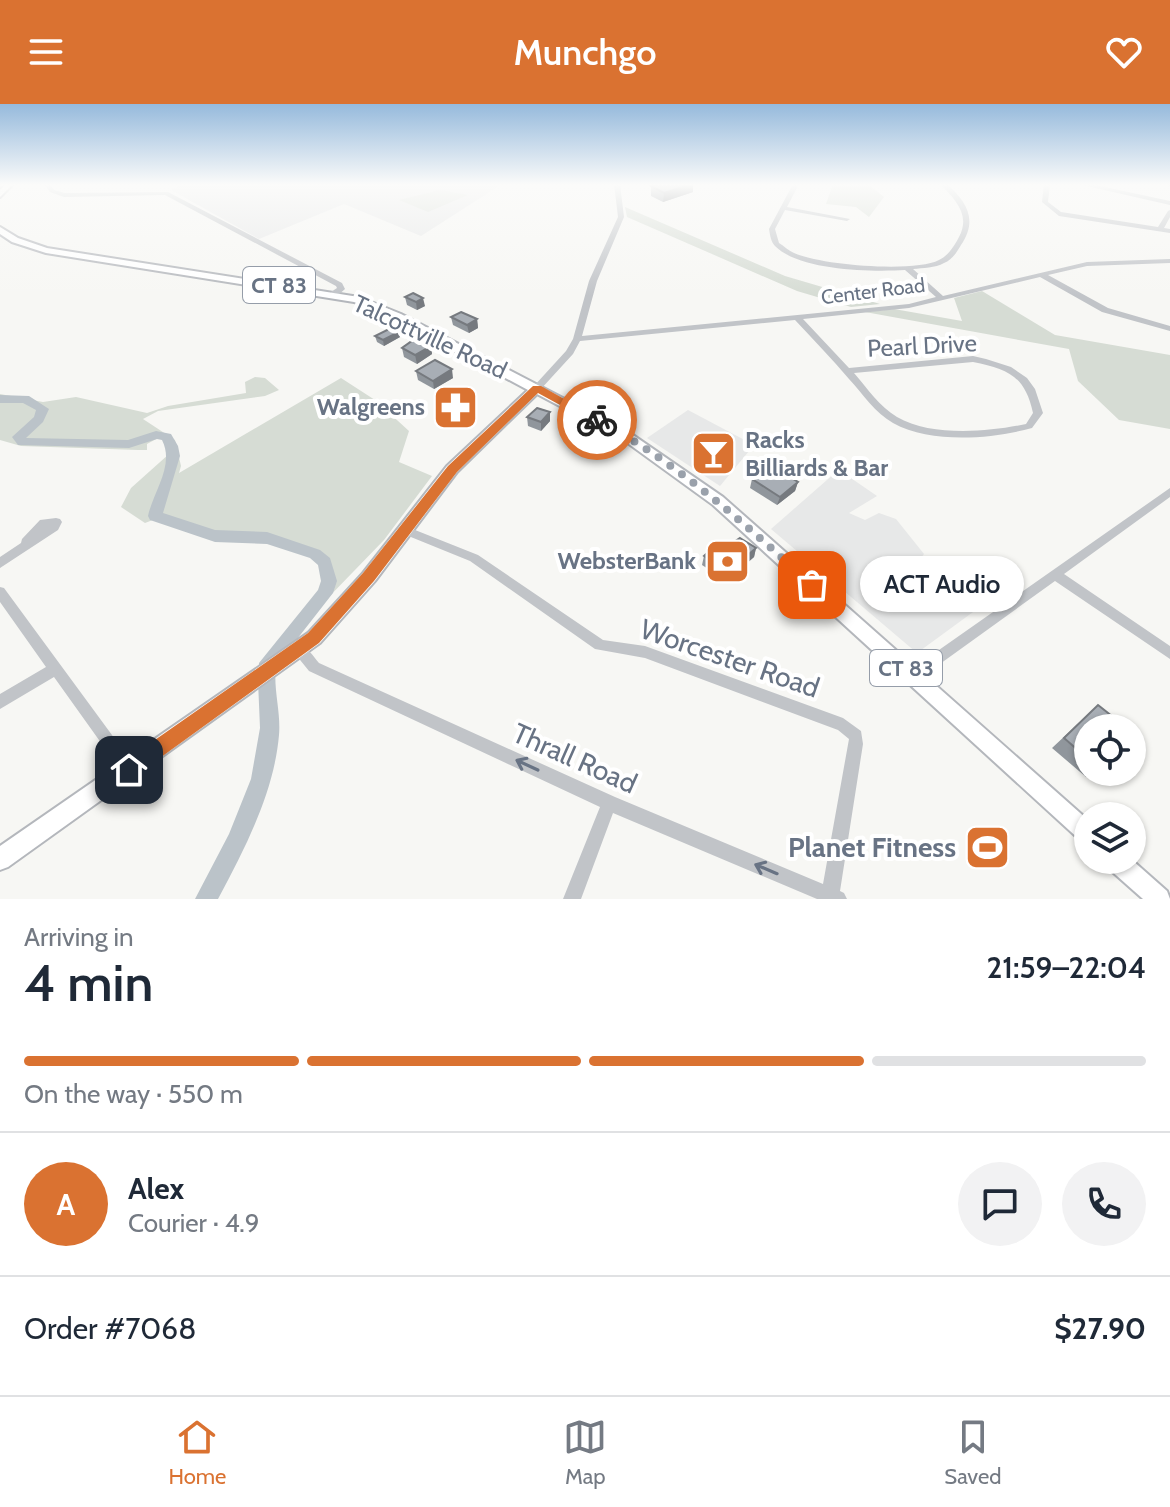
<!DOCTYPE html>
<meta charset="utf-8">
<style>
:root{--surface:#fff;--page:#f2f2f3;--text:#1f2937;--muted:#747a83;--line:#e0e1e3;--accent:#da7231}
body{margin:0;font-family:Cabin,sans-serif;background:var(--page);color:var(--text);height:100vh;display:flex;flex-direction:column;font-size:30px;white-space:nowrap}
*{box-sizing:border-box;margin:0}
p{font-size:26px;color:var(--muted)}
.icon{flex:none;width:44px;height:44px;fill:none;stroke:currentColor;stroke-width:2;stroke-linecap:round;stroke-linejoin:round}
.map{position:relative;height:795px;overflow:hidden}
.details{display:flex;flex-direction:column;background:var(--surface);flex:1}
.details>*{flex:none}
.controls{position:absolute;left:1074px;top:610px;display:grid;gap:16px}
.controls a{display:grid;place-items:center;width:72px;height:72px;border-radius:50%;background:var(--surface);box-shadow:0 2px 6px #0004;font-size:40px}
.pin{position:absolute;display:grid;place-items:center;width:68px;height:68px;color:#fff;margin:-34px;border-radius:16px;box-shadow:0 4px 12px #0006}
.courier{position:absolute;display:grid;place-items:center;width:80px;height:80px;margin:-40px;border:6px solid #da7231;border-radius:50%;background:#fff;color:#222;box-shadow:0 2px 10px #0007}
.bubble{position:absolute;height:56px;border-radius:28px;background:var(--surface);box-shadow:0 2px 6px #0004;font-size:26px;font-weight:600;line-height:56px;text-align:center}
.headline em{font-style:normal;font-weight:600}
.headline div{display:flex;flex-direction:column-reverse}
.headline{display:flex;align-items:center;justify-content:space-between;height:136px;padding:0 24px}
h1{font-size:52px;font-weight:600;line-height:60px}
.bar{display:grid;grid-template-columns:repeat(4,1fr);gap:12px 8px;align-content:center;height:96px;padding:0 24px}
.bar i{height:10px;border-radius:6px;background:var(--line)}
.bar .current{background:var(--accent)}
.bar p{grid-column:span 4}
.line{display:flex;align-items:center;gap:20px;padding:0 24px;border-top:2px solid var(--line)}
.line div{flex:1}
.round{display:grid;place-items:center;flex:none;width:84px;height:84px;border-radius:42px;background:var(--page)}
header{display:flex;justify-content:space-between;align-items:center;height:104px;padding:0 24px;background:var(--accent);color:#fff;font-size:36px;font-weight:600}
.menu{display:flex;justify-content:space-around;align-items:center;height:112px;border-top:2px solid var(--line);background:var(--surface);font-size:22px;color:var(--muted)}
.menu a{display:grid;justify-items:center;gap:4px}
.menu .current{color:var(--accent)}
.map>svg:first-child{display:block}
.built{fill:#e7e8e8}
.green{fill:#d6dcd4}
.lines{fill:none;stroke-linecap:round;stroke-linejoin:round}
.river{fill:#bbc3c9;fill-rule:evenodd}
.major-casing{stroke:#b4b7bc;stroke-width:4}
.minor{fill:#c1c4c8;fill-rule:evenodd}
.major{fill:#fff;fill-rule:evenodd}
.wall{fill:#90969c}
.shaded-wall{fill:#767a7f}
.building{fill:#a8aeb5;stroke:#767a7f;stroke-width:2}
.oneway{stroke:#687384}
.route{fill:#da7231}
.done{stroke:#9aa1ab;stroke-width:8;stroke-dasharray:0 14.4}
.labels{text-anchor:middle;stroke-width:8;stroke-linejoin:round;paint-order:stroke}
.far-street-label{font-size:20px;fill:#687384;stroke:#fff}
.shield{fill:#fff;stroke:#959da9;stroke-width:2}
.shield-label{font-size:22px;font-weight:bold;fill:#687384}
.street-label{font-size:24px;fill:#687384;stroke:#fff}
.poi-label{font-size:24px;font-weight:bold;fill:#687384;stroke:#fff;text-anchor:end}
.near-street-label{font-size:28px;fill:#687384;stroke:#fff}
.near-poi-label{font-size:28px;font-weight:bold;fill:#687384;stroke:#fff;text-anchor:end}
</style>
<header><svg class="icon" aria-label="menu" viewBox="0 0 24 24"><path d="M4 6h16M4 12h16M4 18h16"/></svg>Munchgo<svg class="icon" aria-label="heart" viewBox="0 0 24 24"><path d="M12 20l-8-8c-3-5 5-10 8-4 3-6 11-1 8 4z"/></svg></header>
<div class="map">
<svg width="1170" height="795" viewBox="0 0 1170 795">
<rect width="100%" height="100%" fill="#f7f7f4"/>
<g class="built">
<polygon points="185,80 502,80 421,132 344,100 259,135 171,86"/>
<polygon points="688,306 754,341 720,382 647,334"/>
<polygon points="835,369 845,370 877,392 849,409 865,416 879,409 896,415 924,450 913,464 937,480 965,487 984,500 917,549 771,425"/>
</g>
<g class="green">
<polygon points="833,80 868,80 884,93 869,113 856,103 826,100"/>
<polygon points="440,86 468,91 428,108 399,96"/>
<polygon points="625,103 785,172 880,200 851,203 797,187 627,113"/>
<polygon points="982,187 1055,231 1170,251 1170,325 1119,316 1078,277 1069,245 865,208 894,205 962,217 954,194"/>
<path d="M255,273l10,1 14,12 -14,6 -107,15 -15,8 32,21 6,26 -2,7 162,-95 34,22 34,31 -10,31 33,14 -48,64 -92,95c17,-20 52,-51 29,-78l-57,-19 -44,-1 -62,-19 -13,5 -24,-16 10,-19 38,-34 -5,-14 -6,-2 -11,6v6h-9l-117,-4 -21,-6v-46l43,8 33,-5 71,16 21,-7 78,-13 -1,-11z"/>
</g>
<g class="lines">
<path class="river" d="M0,291l29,1 20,13 -6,13 -17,16 102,2 28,-9 15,3 7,12 2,10 -17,57 52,17 52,2 53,18 10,8 7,23 -4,12 -57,73c-3,23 5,46 3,69 -5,58 -34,113 -61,164h-23l34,-65 22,-55 9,-51 -2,-47 1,-18 59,-73 3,-9 -3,-16 -8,-7 -43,-14 -52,-2 -65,-22 -2,-4c5,-24 27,-51 14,-76l-5,-1 -28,9 -111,-3 -6,-8 22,-20 2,-7 -13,-7h-23z"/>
<defs>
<g id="major">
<polygon points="6,80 13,80 0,93 0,86"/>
<polygon points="0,123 18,134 47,144 359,193 401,210 630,329 723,393 1088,716 1088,740 1081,737 713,401 622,335 537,290 457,368 375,477 320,539 8,763 0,766 0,742 308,529 363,469 447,362 528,286 393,214 354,198 46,149 12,138 0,130"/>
<polygon points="1105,756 1132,756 1167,787 1170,795 1143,795 1108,764"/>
</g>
</defs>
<use href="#major" class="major-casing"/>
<g class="minor">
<polygon points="44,80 50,80 54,86 65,89 168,88 342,179 345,185 337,192 331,192 331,188 337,184 336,182 165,91 64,93 50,88"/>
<path d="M614,80h6l4,33 -27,64 -15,55 327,-32 27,-7 -31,-27c-33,2 -105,1 -130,-24 -4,-4 -5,-11 -6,-17l24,-45h6l-12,23 63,12 -3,2 -62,-11 -10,19 4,14c5,3 10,8 15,10 26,12 120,20 145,7 9,-4 16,-15 20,-23 12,-22 -4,-38 -19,-53h7c20,18 31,36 14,61 -4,7 -9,15 -17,18 -9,5 -21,5 -31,6l30,27 144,-34 83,-3v4l-83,3 -39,9 60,33 62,18v5l-68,-19 -62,-35 -131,31 -106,11 46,49 124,-12 13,3 25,8 16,11 8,11 8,24 -11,15c-40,11 -101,16 -139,-5 -18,-10 -30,-29 -44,-44 -17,-20 -36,-40 -54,-59l-215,21 -7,13 -33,36h-6v-4l32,-35 7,-12 16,-58 29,-64zM973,258c35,7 52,14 60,51l-7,11c-37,8 -95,13 -129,-7 -17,-10 -30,-29 -43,-44z"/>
<polygon points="1044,80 1050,80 1048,98 1061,108 1158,123 1168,107 1170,106 1170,113 1164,124 1170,125 1170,129 1059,112 1042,98"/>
<polygon points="1078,80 1091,80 1170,97 1170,101"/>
<polygon points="1165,80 1170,80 1170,83"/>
<polygon points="1170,384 1170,393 1064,470 1170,542 1170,555 1055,477 919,575 914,577 909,575 907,571 909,567"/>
<polygon points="56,414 60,415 62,418 58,426 0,464 0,453 21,439 22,435 40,416"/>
<path d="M405,422l73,29 125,85 42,6 198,72 18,13 2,13 -23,147 4,2 3,6h-30l-204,-86 -32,86h-18l37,-92 -291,-136 -17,-21 2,-4c11,-4 18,9 25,17l296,134 208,87 26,-145 -11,-9 -193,-72 -50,-9 -125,-88 -69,-28 -2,-3 2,-3z"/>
<polygon points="0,483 4,484 134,661 137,666 134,671 129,674 124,671 54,573 0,605 0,590 46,563 0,498"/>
</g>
<use href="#major" class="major"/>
</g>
<g class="wall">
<polygon points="658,80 693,80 693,88 663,98 651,92 651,82"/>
<polygon points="405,193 425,202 417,206 407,201"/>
<polygon points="451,213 477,215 478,224 469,229 453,221"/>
<polygon points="399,228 400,233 384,242 377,238 375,232"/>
<polygon points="431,242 432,250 417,260 404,253 402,244"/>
<polygon points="416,267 453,274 434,285 418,276"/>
<polygon points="527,313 550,317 541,327 528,322"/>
<polygon points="752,375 798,378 795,387 777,401 750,384"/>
<polygon points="756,444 754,453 731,473 720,466 716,470 702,461 704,452 722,446"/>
<polygon points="1098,601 1088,624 1088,668 1093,668 1086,673 1052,644"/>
</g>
<g class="shaded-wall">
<polygon points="686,80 693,80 693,88 663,98 664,89"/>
<polygon points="423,194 425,202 417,206 416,198"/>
<polygon points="477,215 478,224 469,229 467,221"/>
<polygon points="399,228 400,233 384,242 383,236"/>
<polygon points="431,242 432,250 417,260 415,251"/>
<polygon points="452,265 453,274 434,285 433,277"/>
<polygon points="550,308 550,317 541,327 541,318"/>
<polygon points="798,378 795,387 777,401 780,393"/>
<polygon points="756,444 754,453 731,473 733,464"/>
<polygon points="722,457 720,466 716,470 718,462"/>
</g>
<g class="building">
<polygon points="658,80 686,80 683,81 686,82 664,89 651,82"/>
<polygon points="413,189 423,194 416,198 405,193"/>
<polygon points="461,208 477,215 467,221 451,213"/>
<polygon points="391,224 399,228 383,236 375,232"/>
<polygon points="416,234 431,242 415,251 402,244"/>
<polygon points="435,256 452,265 433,277 416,267"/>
<polygon points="537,304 550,308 541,318 527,313"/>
<polygon points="770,361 798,378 780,393 752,375"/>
<polygon points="740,434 756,444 733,464 722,457 718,462 704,452 715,442 722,446"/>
<polygon points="1098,601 1127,624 1088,624 1088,655 1064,634"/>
</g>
<defs><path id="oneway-shaft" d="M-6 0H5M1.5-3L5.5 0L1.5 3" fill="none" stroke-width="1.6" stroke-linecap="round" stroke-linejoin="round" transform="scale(2)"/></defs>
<g class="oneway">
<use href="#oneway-shaft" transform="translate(527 661) rotate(-155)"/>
<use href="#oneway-shaft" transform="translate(766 765) rotate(-157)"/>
</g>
<linearGradient id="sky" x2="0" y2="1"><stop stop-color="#96badc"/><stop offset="0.42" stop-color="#fbfbfa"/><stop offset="1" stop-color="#fbfbfa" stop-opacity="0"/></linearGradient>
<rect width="1170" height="192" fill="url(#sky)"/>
<polygon class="route" points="533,282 541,282 602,316 593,319 538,289 457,368 374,477 319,539 135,672 122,672 122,659 308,529 363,469 448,362"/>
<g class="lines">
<path class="done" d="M597,316c80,42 148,104 215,165"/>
</g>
<defs>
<symbol id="pharmacy-square" viewBox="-11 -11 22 22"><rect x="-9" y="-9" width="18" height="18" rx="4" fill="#da7231" stroke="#fff"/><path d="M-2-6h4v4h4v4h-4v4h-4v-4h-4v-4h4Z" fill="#fff"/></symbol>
<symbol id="bar-square" viewBox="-11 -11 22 22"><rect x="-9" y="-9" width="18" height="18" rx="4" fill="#da7231" stroke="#fff"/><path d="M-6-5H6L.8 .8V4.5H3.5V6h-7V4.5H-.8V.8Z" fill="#fff"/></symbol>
<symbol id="bank-square" viewBox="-11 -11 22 22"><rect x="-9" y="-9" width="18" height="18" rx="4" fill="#da7231" stroke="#fff"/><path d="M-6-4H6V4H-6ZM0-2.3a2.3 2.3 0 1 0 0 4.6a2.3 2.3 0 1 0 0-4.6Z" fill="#fff"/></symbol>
<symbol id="stadium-square" viewBox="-11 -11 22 22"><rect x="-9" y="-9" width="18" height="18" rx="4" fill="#da7231" stroke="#fff"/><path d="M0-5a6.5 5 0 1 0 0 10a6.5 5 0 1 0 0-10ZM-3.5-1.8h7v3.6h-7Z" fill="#fff"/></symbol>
</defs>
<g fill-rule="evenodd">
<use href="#pharmacy-square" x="430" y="278" width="51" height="51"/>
<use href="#bar-square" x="688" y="324" width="51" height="51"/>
<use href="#bank-square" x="702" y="432" width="51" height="51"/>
<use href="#stadium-square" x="962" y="718" width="51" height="51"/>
</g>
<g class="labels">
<g class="far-street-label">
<text transform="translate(873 187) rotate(-7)" y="7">Center Road</text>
</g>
<g class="shield">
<rect x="243" y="163" width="72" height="36" rx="6"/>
<rect x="870" y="546" width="72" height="36" rx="6"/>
</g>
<g class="shield-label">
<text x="279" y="189">CT 83</text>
<text x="906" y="572">CT 83</text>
</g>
<g class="street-label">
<text transform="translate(430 233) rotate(25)" y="8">Talcottville Road</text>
<text transform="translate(922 242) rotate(-3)" y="8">Pearl Drive</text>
</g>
<g class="poi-label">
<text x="425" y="311">Walgreens</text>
<text x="745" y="344" text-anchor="start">Racks<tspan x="745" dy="28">Billiards &amp; Bar</tspan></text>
<text x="696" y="465">WebsterBank</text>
</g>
<g class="near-street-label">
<text transform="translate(730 554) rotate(19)" y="10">Worcester Road</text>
<text transform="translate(575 654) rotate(24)" y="10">Thrall Road</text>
</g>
<g class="near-poi-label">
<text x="956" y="753">Planet Fitness</text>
</g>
</g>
</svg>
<div class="controls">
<a><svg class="icon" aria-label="locate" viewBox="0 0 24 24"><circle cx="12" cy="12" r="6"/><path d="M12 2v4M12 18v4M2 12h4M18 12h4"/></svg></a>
<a><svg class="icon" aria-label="layers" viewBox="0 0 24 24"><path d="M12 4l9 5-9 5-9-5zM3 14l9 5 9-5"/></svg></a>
</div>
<div class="pin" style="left:812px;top:481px;background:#ea580c"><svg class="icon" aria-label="bag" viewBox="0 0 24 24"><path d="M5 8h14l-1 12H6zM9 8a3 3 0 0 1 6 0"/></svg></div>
<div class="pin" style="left:129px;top:666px;background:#1f2937"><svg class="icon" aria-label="home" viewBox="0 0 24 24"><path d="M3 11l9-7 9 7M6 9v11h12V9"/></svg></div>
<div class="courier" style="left:597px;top:316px"><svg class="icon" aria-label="bike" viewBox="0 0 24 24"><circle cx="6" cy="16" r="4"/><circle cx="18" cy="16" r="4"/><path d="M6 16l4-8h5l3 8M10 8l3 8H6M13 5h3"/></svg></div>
<div class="bubble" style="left:860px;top:452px;width:164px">ACT Audio</div>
</div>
<section class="details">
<div class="headline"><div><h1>4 min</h1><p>Arriving in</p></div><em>21:59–22:04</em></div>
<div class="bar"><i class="current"></i><i class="current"></i><i class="current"></i><i></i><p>On the way · 550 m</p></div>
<div class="line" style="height:144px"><b class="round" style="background:var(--accent);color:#fff">A</b><div><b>Alex</b><p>Courier · 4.9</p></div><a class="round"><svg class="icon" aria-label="chat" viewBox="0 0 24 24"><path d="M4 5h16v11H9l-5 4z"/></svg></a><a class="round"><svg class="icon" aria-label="phone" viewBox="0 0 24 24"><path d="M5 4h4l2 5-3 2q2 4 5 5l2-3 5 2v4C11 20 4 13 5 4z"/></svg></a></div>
<div class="line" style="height:104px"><div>Order #7068</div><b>$27.90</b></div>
</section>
<nav class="menu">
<a class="current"><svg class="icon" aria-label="home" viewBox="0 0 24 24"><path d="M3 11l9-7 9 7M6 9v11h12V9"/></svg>Home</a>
<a><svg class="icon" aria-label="map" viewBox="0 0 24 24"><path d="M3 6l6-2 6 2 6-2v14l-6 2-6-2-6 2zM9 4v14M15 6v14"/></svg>Map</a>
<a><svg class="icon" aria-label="saved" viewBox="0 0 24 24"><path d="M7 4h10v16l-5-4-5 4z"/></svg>Saved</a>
</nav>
